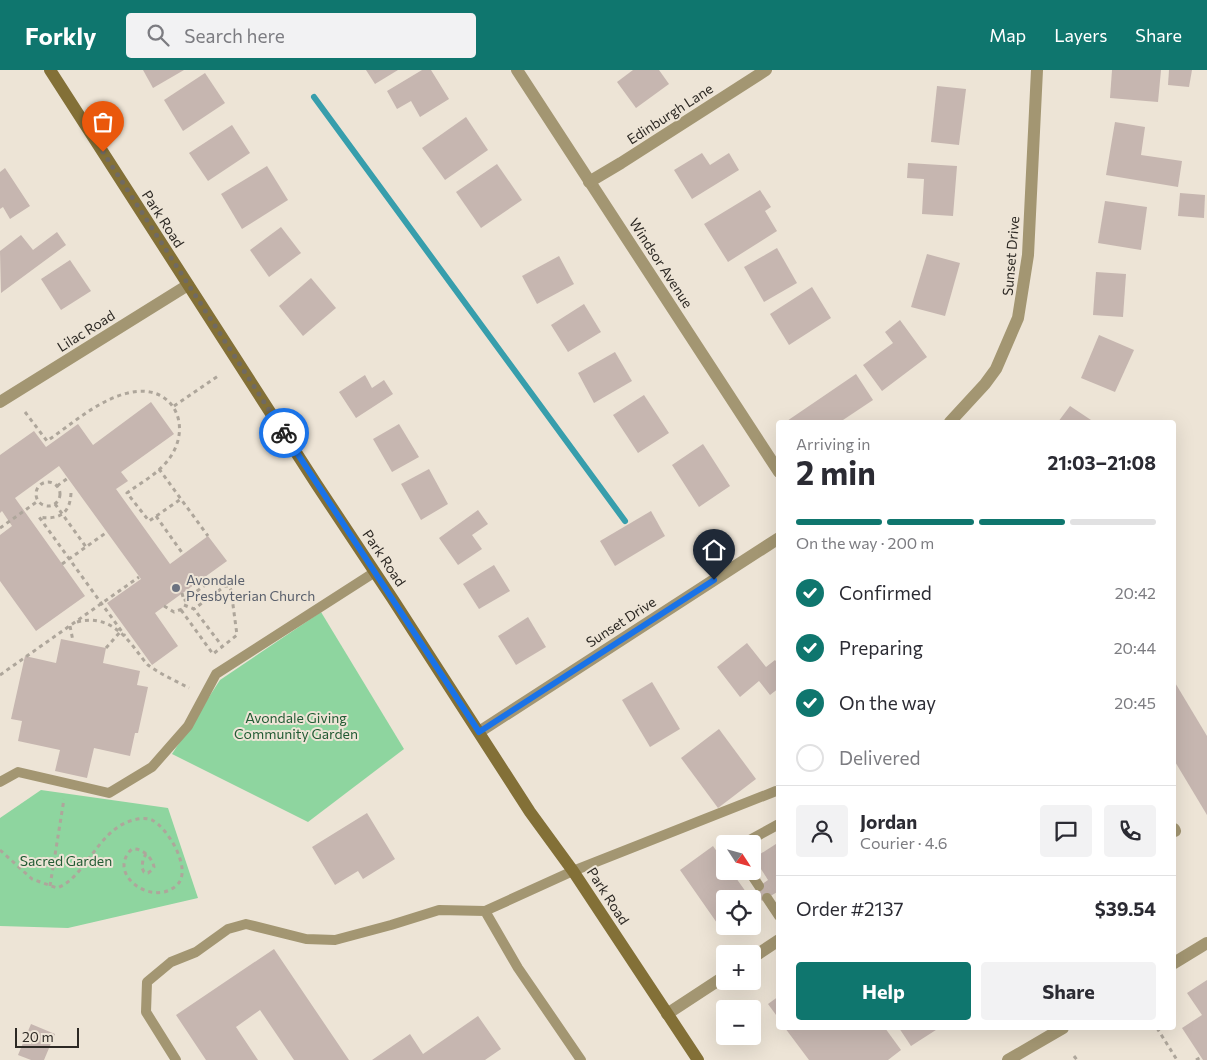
<!DOCTYPE html>
<meta charset="utf-8">
<style>
:root{--surface:#fff;--page:#f2f2f3;--text:#2b2b33;--muted:#7c7c81;--line:#e1e1e2;--accent:#0f766e}
body{margin:0;font-family:Commissioner,sans-serif;background:var(--page);color:var(--text);height:100vh;display:flex;flex-direction:column;font-size:19px;white-space:nowrap}
*{box-sizing:border-box;margin:0}
p{font-size:16px;color:var(--muted)}
.icon{flex:none;width:28px;height:28px;fill:none;stroke:currentColor;stroke-width:2;stroke-linecap:round;stroke-linejoin:round}
.map{position:relative;flex:1;overflow:hidden}
.sheet{position:absolute;left:776px;top:350px;width:400px;height:610px;display:flex;flex-direction:column;background:var(--surface);border-radius:5px;box-shadow:0 5px 20px #0002}
.sheet>*{flex:none}
.needle{width:32px;rotate:126deg}
.buttons{position:absolute;left:716px;top:765px;display:grid;gap:10px}
.buttons a{display:grid;place-items:center;width:45px;height:45px;border-radius:5px;background:var(--surface);box-shadow:0 5px 20px #0002;font-size:25px}
.scale{position:absolute;left:15px;bottom:12px;width:64px;box-sizing:border-box;padding-left:5px;border:2px solid #2d2924;border-top:0;font-size:14px;line-height:18px;white-space:nowrap;color:#2d2924;-webkit-text-stroke:4px #ede4d6;paint-order:stroke}
.pin{position:absolute;display:grid;place-items:center;width:42px;height:42px;color:#fff;margin:-51px -21px;border-radius:50% 50% 50% 0;rotate:-45deg;box-shadow:0 0 5px #0007}
.pin .icon{rotate:45deg}
.courier{position:absolute;display:grid;place-items:center;width:50px;height:50px;margin:-25px;border:4px solid #1a73e8;border-radius:50%;background:#fff;color:#222;box-shadow:0 1px 6px #0007}
.summary em{font-style:normal;font-weight:700}
.summary div{display:flex;flex-direction:column-reverse}
.summary{display:flex;align-items:center;justify-content:space-between;height:85px;padding:0 20px}
h1{font-size:32px;font-weight:700;line-height:38px}
.bar{display:grid;grid-template-columns:repeat(4,1fr);gap:8px 5px;align-content:center;height:60px;padding:0 20px}
.bar i{height:6px;border-radius:4px;background:var(--line)}
.bar .selected{background:var(--accent)}
.bar p{grid-column:span 4}
.line{display:flex;align-items:center;gap:12px;padding:0 20px;border-top:1px solid var(--line)}
.line div{flex:1}
.round{display:grid;place-items:center;flex:none;width:52px;height:52px;border-radius:5px;background:var(--page)}
ol{padding:0 20px;list-style:none}
li{display:flex;align-items:center;gap:15px;height:55px}
li p{margin-inline-start:auto}
li .icon{padding:5px;border-radius:50%;background:var(--accent);color:#fff;stroke-width:4}
li:last-child{color:var(--muted)}
li i{width:28px;height:28px;border:2px solid var(--line);border-radius:50%}
.cta{display:flex;gap:10px;margin-top:auto;padding:10px 20px}
.cta a{flex:1;height:58px;border-radius:5px;background:var(--accent);color:#fff;font-size:20px;font-weight:700;line-height:58px;text-align:center}
.cta a+a{background:var(--page);color:var(--text)}
header{display:flex;align-items:center;gap:30px;box-sizing:border-box;height:70px;padding:0 25px;background:var(--accent);color:#fff}
header strong{font-size:24px}
nav{display:flex;gap:28px;margin-inline-start:auto;font-size:18px}
.search{width:350px;height:45px;background:var(--page);display:flex;align-items:center;gap:12px;box-sizing:border-box;padding:0 18px;border-radius:5px;color:var(--muted);font-size:19px}
.map>svg:first-child{display:block}
.green{fill:#8ed59f}
.lines{fill:none;stroke-linecap:round;stroke-linejoin:round}
.stream{stroke:#379eac;stroke-width:6}
.building{fill:#c6b6b0}
.path{stroke:#aea69b;stroke-width:3;stroke-dasharray:4 4;stroke-linecap:butt}
.service{stroke:#a39672;stroke-width:10}
.minor{stroke:#a39672;stroke-width:12}
.secondary{stroke:#837037;stroke-width:12}
.done{stroke:#706a62;stroke-width:5;stroke-dasharray:0 9}
.route{stroke:#1a73e8;stroke-width:6}
.worship-dot{fill:#6b7280;stroke:#ede4d6;stroke-width:2}
.labels{text-anchor:middle;stroke-width:4;stroke-linejoin:round;paint-order:stroke}
.street-label{font-size:14px;fill:#2d2924;stroke:#ede4d6}
.worship-label{font-size:14px;fill:#5b616d;stroke:#ede4d6;text-anchor:start}
.park-label{font-size:14px;fill:#225b34;stroke:#ede4d6}
</style>
<header>
<strong>Forkly</strong>
<div class="search"><svg class="icon" aria-label="search" viewBox="0 0 24 24"><circle cx="10" cy="10" r="6"/><path d="M15 15l6 6"/></svg>Search here</div>
<nav><a>Map</a><a>Layers</a><a>Share</a></nav>
</header>
<div class="map">
<svg width="1207" height="990" viewBox="0 0 1207 990">
<rect width="100%" height="100%" fill="#ede4d6"/>
<g class="green">
<polygon points="321,542 404,679 308,752 172,684 220,610"/>
<polygon points="41,720 168,738 198,828 68,858 0,856 0,748"/>
</g>
<g class="lines">
<polyline class="stream" points="314,27 625,451"/>
</g>
<g class="building">
<polygon points="143,0 184,0 153,18"/>
<polygon points="366,0 398,0 375,14"/>
<polygon points="422,0 431,0 449,29 420,47 411,31 397,39 387,21"/>
<polygon points="633,0 659,0 669,14 636,38 617,12"/>
<polygon points="1112,0 1161,0 1158,32 1110,28"/>
<polygon points="1169,0 1192,0 1189,17 1168,15"/>
<polygon points="205,3 225,33 183,61 164,30"/>
<polygon points="937,16 966,19 959,75 931,72"/>
<polygon points="466,47 488,80 445,110 422,78"/>
<polygon points="1115,52 1145,57 1141,85 1182,91 1178,117 1106,105"/>
<polygon points="232,55 250,83 208,111 189,83"/>
<polygon points="702,83 710,95 729,83 739,100 692,129 674,100"/>
<polygon points="908,93 957,96 953,146 922,144 924,109 907,108"/>
<polygon points="497,94 522,130 481,158 456,122"/>
<polygon points="267,96 288,130 242,159 221,124"/>
<polygon points="5,98 30,136 10,149 3,137 0,139 0,102"/>
<polygon points="760,120 771,137 765,141 777,161 728,192 704,154"/>
<polygon points="1180,123 1205,125 1204,148 1178,146"/>
<polygon points="1105,131 1147,137 1141,180 1098,173"/>
<polygon points="281,157 301,183 269,207 250,180"/>
<polygon points="57,162 66,175 1,223 0,181 21,165 33,180"/>
<polygon points="777,178 797,213 764,232 744,197"/>
<polygon points="927,184 960,193 945,246 911,237"/>
<polygon points="559,186 574,214 537,234 522,206"/>
<polygon points="70,190 91,221 61,240 41,209"/>
<polygon points="1096,202 1126,204 1123,247 1093,245"/>
<polygon points="311,208 336,238 303,266 279,236"/>
<polygon points="812,217 831,248 789,275 770,244"/>
<polygon points="584,234 601,262 568,282 551,255"/>
<polygon points="900,250 927,287 882,321 863,295 893,273 885,262"/>
<polygon points="1099,265 1134,280 1115,322 1081,308"/>
<polygon points="615,282 632,311 594,333 578,303"/>
<polygon points="856,304 873,330 840,352 788,352 787,351"/>
<polygon points="365,305 372,318 384,310 393,324 356,348 339,322"/>
<polygon points="644,325 669,363 638,383 613,345"/>
<polygon points="151,332 174,364 121,402 128,411 116,419 170,494 208,466 227,491 155,543 178,576 152,595 107,533 141,509 59,396 15,428 85,526 36,561 0,511 0,465 12,456 2,441 0,443 0,385 34,361 46,377 78,354 93,375"/>
<polygon points="1070,336 1094,352 1058,352"/>
<polygon points="399,354 419,387 392,402 373,369"/>
<polygon points="703,374 730,416 699,437 672,395"/>
<polygon points="429,399 448,434 421,450 401,414"/>
<polygon points="478,440 488,454 472,465 482,479 458,495 439,468"/>
<polygon points="651,441 665,466 615,496 600,471"/>
<polygon points="494,495 510,521 479,539 463,514"/>
<polygon points="528,547 546,577 516,595 498,566"/>
<polygon points="61,569 106,578 103,593 140,601 137,615 148,617 138,663 135,663 130,686 94,678 87,708 55,701 60,680 18,671 22,651 11,649 25,586 56,593"/>
<polygon points="747,573 766,597 775,590 779,595 779,618 770,625 759,611 740,627 717,597"/>
<polygon points="1174,611 1207,666 1207,745 1174,690"/>
<polygon points="652,612 680,659 650,677 622,630"/>
<polygon points="719,659 756,709 718,738 681,688"/>
<polygon points="367,743 395,789 363,809 358,801 335,815 312,777"/>
<polygon points="779,772 779,821 762,831 755,819 768,810 754,788"/>
<polygon points="713,776 725,793 725,801 731,801 751,829 725,829 725,856 733,856 724,863 680,800"/>
<polygon points="274,879 349,990 294,990 260,940 236,957 258,990 206,990 176,945"/>
<polygon points="1207,910 1207,990 1203,990 1182,958 1202,945 1187,923"/>
<polygon points="779,926 779,949 768,934"/>
<polygon points="478,946 501,979 485,990 372,990 410,964 423,984"/>
<polygon points="31,954 55,964 44,990 31,990 18,985"/>
<polygon points="785,958 885,958 901,980 888,990 809,990"/>
<polygon points="899,958 939,958 911,976"/>
</g>
<g class="lines">
<g class="path">
<polyline points="174,336 218,306"/>
<path d="M25,342l22,29c25,-17 51,-41 81,-48 42,-11 65,29 43,63 -10,16 -29,26 -44,37l22,28 32,-22"/>
<polyline points="159,399 208,466"/>
<circle cx="48" cy="424" r="12"/>
<polyline points="57,416 68,408"/>
<path d="M71,423c-1,21 -12,27 -32,24l86,119"/>
<polyline points="55,434 86,477"/>
<polyline points="156,446 183,484"/>
<polyline points="0,458 38,431"/>
<polyline points="62,494 107,462"/>
<polyline points="182,523 184,531"/>
<polyline points="184,531 209,512 205,507"/>
<polyline points="184,535 194,539 222,576"/>
<polyline points="164,536 174,542 182,539"/>
<polyline points="181,540 213,584 237,565 231,520 229,516 225,516 194,539"/>
<path d="M77,552c27,-7 44,8 59,28 4,5 8,11 12,15 12,9 28,16 41,23"/>
<polyline points="70,556 73,571"/>
<polyline points="106,578 120,562"/>
<polyline points="0,605 139,507"/>
<path d="M0,780l32,29 25,9c28,-10 40,-56 73,-67 7,-2 15,-4 22,-1 16,8 41,50 25,65 -24,23 -72,-11 -45,-36 10,-1 20,8 22,18l-2,3 -4,3 -4,-1 -2,-4 1,-9 3,-5"/>
<polyline points="50,816 64,729"/>
<polyline points="1157,958 1177,990"/>
<polyline points="1074,986 1077,990"/>
<polyline points="1196,990 1201,987"/>
</g>
<g class="service">
<polyline points="0,712 18,702 109,723 152,697 188,656 216,604 375,502"/>
<polyline points="746,774 748,771 779,754"/>
<polyline points="749,801 759,816"/>
<polyline points="767,828 779,846"/>
<polyline points="485,841 573,801 776,721"/>
<polyline points="176,990 146,942 147,912 171,892 196,882 228,859 246,854 306,869 335,870 391,855 439,840 485,841 518,898 581,990"/>
</g>
<g class="minor">
<polyline points="517,0 779,402"/>
<polyline points="589,112 621,93 766,0"/>
<polyline points="0,332 188,215"/>
<polyline points="950,352 985,314 996,299 1018,248 1028,185 1037,0"/>
<polyline points="479,662 779,468"/>
<polyline points="1174,759 1175,761"/>
<polyline points="752,888 779,870"/>
<polyline points="1174,893 1207,873"/>
<polyline points="667,944 725,906"/>
<polyline points="1008,990 1063,958"/>
</g>
<polyline class="secondary" points="50,0 317,415 392,528 530,742 573,801 698,990"/>
</g>
<g class="lines">
<polyline class="done" points="103,82 284,363"/>
<polyline class="route" points="284,363 479,662 714,510"/>
</g>
<circle class="worship-dot" cx="176" cy="518" r="5"/>
<g class="labels">
<g class="street-label">
<text transform="translate(670 44) rotate(-33)" y="5">Edinburgh Lane</text>
<text transform="translate(163 149) rotate(57)" y="5">Park Road</text>
<text transform="translate(1011 186) rotate(-85)" y="5">Sunset Drive</text>
<text transform="translate(661 193) rotate(57)" y="5">Windsor Avenue</text>
<text transform="translate(86 261) rotate(-32)" y="5">Lilac Road</text>
<text transform="translate(384 488) rotate(56)" y="5">Park Road</text>
<text transform="translate(621 552) rotate(-33)" y="5">Sunset Drive</text>
<text transform="translate(608 826) rotate(57)" y="5">Park Road</text>
</g>
<g class="worship-label">
<text x="186" y="515">Avondale<tspan x="186" dy="16">Presbyterian Church</tspan></text>
</g>
<g class="park-label">
<text x="296" y="653">Avondale Giving<tspan x="296" dy="16">Community Garden</tspan></text>
<text x="66" y="796">Sacred Garden</text>
</g>
</g>
</svg>
<div class="buttons">
<a><svg class="needle" viewBox="-14 -14 28 28"><path d="M0-13l5 13h-10z" fill="#e53935"/><path d="M0 13l5-13h-10z" fill="#7c7c81"/></svg></a>
<a><svg class="icon" aria-label="locate" viewBox="0 0 24 24"><circle cx="12" cy="12" r="6"/><path d="M12 2v4M12 18v4M2 12h4M18 12h4"/></svg></a>
<a>+</a>
<a>−</a>
</div>
<div class="scale">20 m</div>
<div class="pin" style="left:103px;top:82px;background:#ea580c"><svg class="icon" aria-label="bag" viewBox="0 0 24 24"><path d="M5 8h14l-1 12H6zM9 8a3 3 0 0 1 6 0"/></svg></div>
<div class="pin" style="left:714px;top:510px;background:#1f2937"><svg class="icon" aria-label="home" viewBox="0 0 24 24"><path d="M3 11l9-7 9 7M6 9v11h12V9"/></svg></div>
<div class="courier" style="left:284px;top:363px"><svg class="icon" aria-label="bike" viewBox="0 0 24 24"><circle cx="6" cy="16" r="4"/><circle cx="18" cy="16" r="4"/><path d="M6 16l4-8h5l3 8M10 8l3 8H6M13 5h3"/></svg></div>
<section class="sheet">
<div class="summary"><div><h1>2 min</h1><p>Arriving in</p></div><em>21:03–21:08</em></div>
<div class="bar"><i class="selected"></i><i class="selected"></i><i class="selected"></i><i></i><p>On the way · 200 m</p></div>
<ol>
<li><svg class="icon" aria-label="check" viewBox="0 0 24 24"><path d="M5 12l5 5 9-10"/></svg>Confirmed<p>20:42</p></li>
<li><svg class="icon" aria-label="check" viewBox="0 0 24 24"><path d="M5 12l5 5 9-10"/></svg>Preparing<p>20:44</p></li>
<li><svg class="icon" aria-label="check" viewBox="0 0 24 24"><path d="M5 12l5 5 9-10"/></svg>On the way<p>20:45</p></li>
<li><i></i>Delivered</li>
</ol>
<div class="line" style="height:90px"><a class="round"><svg class="icon" aria-label="person" viewBox="0 0 24 24"><circle cx="12" cy="8" r="4"/><path d="M4 21q1-7 8-7t8 7"/></svg></a><div><b>Jordan</b><p>Courier · 4.6</p></div><a class="round"><svg class="icon" aria-label="chat" viewBox="0 0 24 24"><path d="M4 5h16v11H9l-5 4z"/></svg></a><a class="round"><svg class="icon" aria-label="phone" viewBox="0 0 24 24"><path d="M5 4h4l2 5-3 2q2 4 5 5l2-3 5 2v4C11 20 4 13 5 4z"/></svg></a></div>
<div class="line" style="height:65px"><div>Order #2137</div><b>$39.54</b></div>
<div class="cta"><a>Help</a><a>Share</a></div>
</section>
</div>
